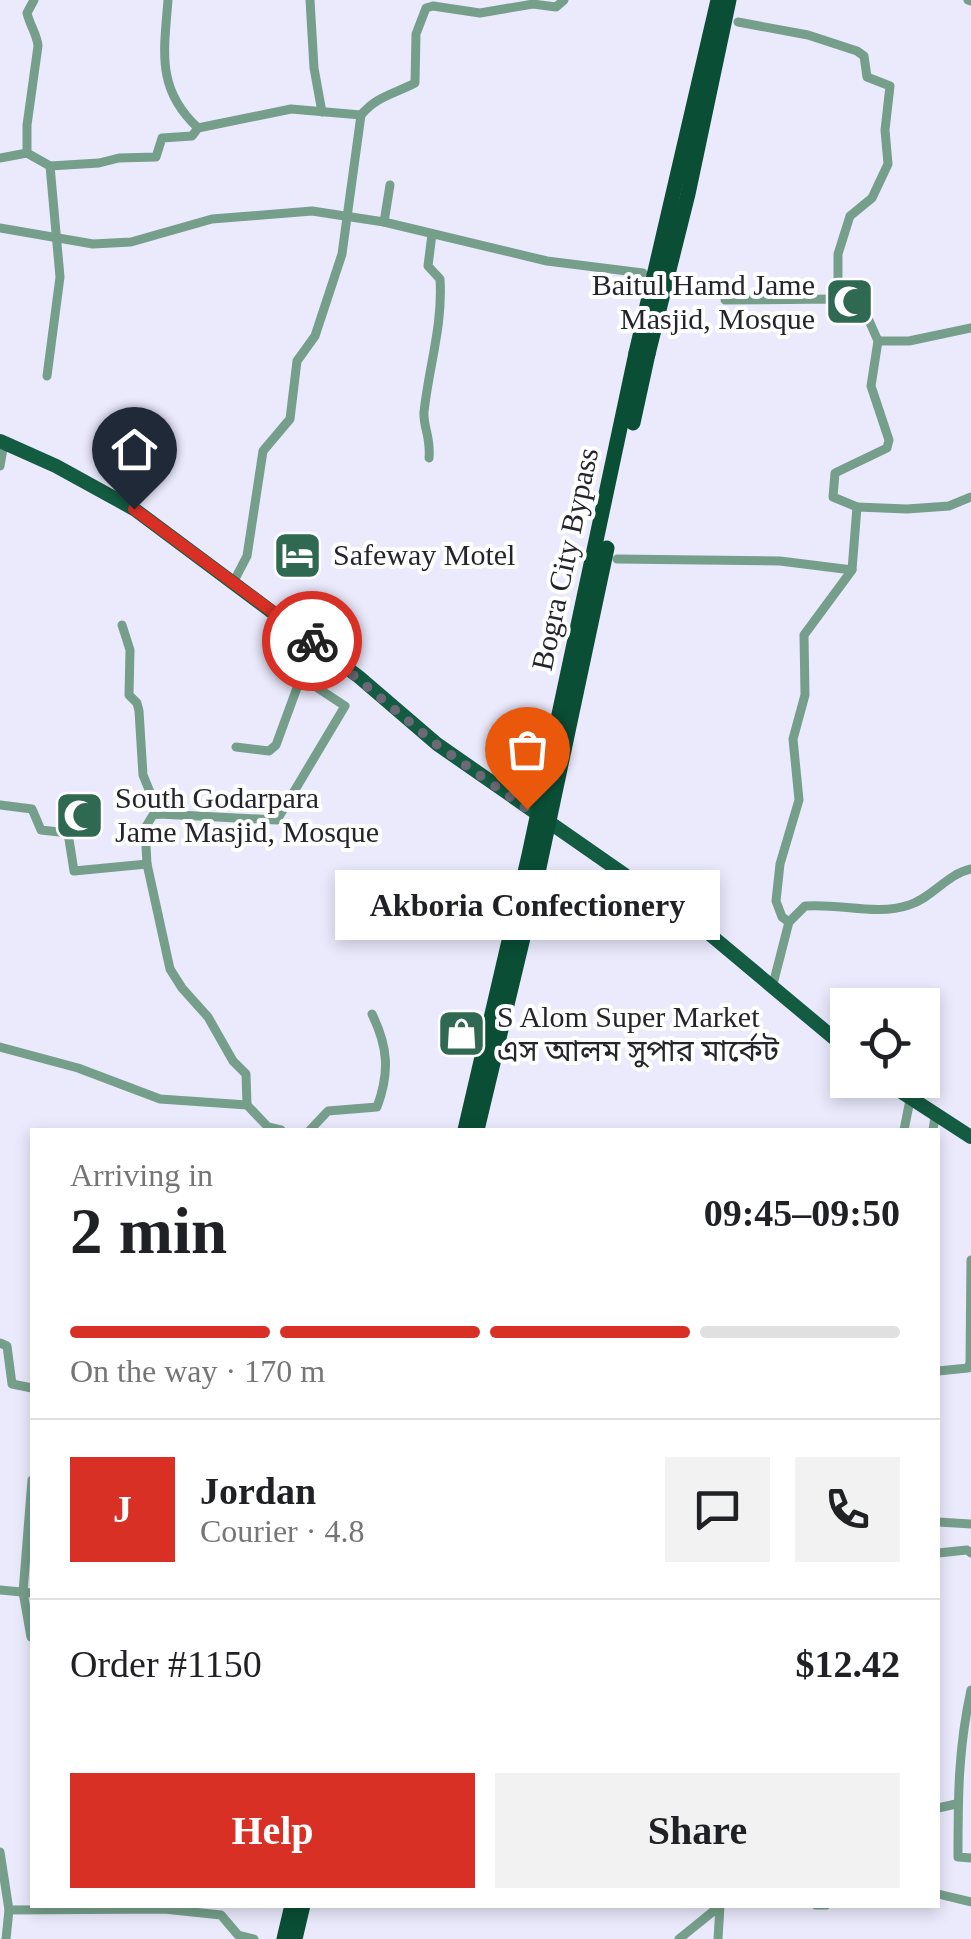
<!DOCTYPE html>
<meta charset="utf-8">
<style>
:root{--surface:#fff;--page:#f2f2f2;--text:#202124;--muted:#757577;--line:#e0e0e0;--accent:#d93025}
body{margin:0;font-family:"Times New Roman","Noto Sans Bengali",serif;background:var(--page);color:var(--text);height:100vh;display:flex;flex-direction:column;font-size:38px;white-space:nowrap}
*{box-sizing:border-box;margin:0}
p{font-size:32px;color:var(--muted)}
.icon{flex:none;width:55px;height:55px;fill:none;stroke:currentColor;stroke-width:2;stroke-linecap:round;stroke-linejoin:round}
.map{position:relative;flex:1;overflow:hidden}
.details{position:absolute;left:30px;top:1128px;width:910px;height:780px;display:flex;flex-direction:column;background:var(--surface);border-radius:0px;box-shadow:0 5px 15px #0003}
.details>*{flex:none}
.buttons{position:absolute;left:830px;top:988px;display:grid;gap:20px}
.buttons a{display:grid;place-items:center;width:110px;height:110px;border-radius:0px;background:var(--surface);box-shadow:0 5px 15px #0003;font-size:50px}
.pin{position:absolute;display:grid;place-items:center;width:85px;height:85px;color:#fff;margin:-102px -42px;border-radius:50% 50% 50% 0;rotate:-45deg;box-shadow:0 0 10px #0007}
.pin .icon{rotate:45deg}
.courier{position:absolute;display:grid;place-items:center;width:100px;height:100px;margin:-50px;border:8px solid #d93025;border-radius:50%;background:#fff;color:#222;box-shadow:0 2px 12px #0007}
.bubble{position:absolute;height:70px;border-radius:0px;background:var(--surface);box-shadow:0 5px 15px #0003;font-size:32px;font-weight:800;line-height:70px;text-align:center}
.summary em{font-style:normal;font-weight:800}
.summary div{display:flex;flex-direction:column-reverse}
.summary{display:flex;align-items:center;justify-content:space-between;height:170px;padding:0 40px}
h1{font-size:65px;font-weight:800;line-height:75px}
.bar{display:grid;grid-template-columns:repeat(4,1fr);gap:15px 10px;align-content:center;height:120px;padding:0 40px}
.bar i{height:12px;border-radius:8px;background:var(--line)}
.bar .on{background:var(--accent)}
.bar p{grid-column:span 4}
.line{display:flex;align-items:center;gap:25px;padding:0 40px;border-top:2px solid var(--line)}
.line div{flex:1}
.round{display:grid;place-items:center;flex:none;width:105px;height:105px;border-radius:0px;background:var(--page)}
.primary-button{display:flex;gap:20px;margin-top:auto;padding:20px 40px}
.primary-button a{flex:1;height:115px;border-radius:0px;background:var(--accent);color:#fff;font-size:40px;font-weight:800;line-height:115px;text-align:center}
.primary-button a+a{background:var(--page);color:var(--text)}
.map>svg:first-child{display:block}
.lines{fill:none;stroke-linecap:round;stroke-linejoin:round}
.minor{stroke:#769f8b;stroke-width:9}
.primary{stroke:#135b41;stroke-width:14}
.trunk{stroke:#0a4e36;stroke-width:15}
.trunk-bridge{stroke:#0a4e36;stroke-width:15}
.done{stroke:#6a6975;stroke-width:10;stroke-dasharray:0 18}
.route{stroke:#d93025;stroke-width:12}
.labels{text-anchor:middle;stroke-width:8;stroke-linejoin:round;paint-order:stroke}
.poi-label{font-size:30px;fill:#24242c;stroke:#fff;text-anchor:start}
.street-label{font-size:30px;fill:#24242c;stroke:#fff}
</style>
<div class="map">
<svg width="971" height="1939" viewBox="0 0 971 1939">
<rect width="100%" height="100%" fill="#ebeafd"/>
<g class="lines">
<g class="minor">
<path d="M34,0l-7,13c3,13 10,21 11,33l-11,79v28l23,13 10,111 -13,99"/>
<path d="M168,0c-4,52 -12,89 30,128"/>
<polyline points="310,0 314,68 322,112"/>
<polyline points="968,0 971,1"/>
<polyline points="738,22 808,35 857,51 864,56 867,77 890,86 885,130 888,164 872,198 850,216 838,254 838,299"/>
<polyline points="0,158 27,153"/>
<polyline points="50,166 99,163 119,158 156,157 162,138 192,136 198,128 291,109 361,115"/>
<polyline points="384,222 390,185"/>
<polyline points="0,228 93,244 131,242 212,219 312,211 384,222 547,261 643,273"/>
<polyline points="725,300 838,299 864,309 878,341 871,386 889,440 887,448 835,473 833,497 857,507 852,570 804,635 805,695 793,739 799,800 780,864 776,901 782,917 789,922"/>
<polyline points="878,341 909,341 971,328"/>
<path d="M429,458c2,-21 -6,-31 -5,-46 5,-46 19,-87 16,-133l-12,-13 4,-32"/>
<polyline points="0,466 4,443"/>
<polyline points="857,507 907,509 949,506 971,497"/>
<polyline points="617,559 780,561 852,570"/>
<path d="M234,581l13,-25 16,-105 27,-32 7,-58 18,-25 27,-82 19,-139c16,-19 33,-21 54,-32l1,-49 10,-26 7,-2 47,7 53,-9 23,3 8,-7"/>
<polyline points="122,625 130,650 129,695 137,703 139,711 143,775 159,814"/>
<polyline points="236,747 269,751 276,745 301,677 345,706 277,820 159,814 153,815 145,828 147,864 170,969 182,988 208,1017 233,1061 246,1074 247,1105"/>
<polyline points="0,805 32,809 41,830 68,833 74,871 147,864"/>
<path d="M772,988l17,-66 16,-16c34,-3 72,10 104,-1 23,-7 38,-31 62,-36"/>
<polyline points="0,1047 78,1068 160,1099 247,1105 268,1127 281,1130"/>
<path d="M310,1130l18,-19 49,-4c13,-35 11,-60 -5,-93"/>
<polyline points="904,1130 910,1100"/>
<polyline points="933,1130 935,1117"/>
<polyline points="0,1343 7,1346 12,1384 32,1388"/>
<polyline points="938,1371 968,1368 970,1363 971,1260"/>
<polyline points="938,1522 971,1524"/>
<polyline points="938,1553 967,1550 971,1553"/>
<polyline points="0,1590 32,1593"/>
<polyline points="31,1637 23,1592 32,1480"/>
<path d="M971,1690c-13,59 -13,108 -13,167l13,1"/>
<polyline points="938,1808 956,1804"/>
<polyline points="0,1852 9,1910 6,1939"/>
<polyline points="938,1894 971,1902"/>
<polyline points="816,1905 826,1905"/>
<polyline points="9,1910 164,1909 221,1915 238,1935 254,1939"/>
<polyline points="679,1939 721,1905"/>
<polyline points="718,1939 720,1906"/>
</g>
<g class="primary">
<polyline points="0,441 56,466 134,509 359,677 437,744 707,932 848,1050"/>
<polyline points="883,1080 971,1137"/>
</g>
<g class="trunk">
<polyline points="636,353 718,0"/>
<polyline points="648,354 688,194 729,0"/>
<polyline points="284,1939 292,1905"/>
<polyline points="295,1939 303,1905"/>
</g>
<g class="trunk-bridge">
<polyline points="633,423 648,354"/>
<polyline points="465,1130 529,855 636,353"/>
<polyline points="477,1130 533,896 607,548"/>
</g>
</g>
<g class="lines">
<polyline class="done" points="312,641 436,744 527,809"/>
<polyline class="route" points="134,509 312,641"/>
</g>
<defs>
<symbol id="mosque-square" viewBox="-11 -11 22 22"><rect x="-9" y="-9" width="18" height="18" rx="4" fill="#306951" stroke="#fff"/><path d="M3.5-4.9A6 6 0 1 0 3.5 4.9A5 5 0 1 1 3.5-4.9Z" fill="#fff"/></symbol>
<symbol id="hotel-square" viewBox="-11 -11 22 22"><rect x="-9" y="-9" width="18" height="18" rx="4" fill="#306951" stroke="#fff"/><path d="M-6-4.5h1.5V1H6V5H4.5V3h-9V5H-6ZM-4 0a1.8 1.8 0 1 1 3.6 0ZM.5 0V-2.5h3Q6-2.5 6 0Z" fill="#fff"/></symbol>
<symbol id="shop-square" viewBox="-11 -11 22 22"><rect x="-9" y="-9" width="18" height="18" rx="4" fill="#306951" stroke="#fff"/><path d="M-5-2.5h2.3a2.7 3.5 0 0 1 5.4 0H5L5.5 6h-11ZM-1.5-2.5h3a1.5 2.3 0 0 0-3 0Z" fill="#fff"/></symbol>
</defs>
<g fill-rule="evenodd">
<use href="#mosque-square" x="822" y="274" width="55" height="55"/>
<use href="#hotel-square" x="270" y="528" width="55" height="55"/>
<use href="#mosque-square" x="52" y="788" width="55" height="55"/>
<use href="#shop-square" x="434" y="1006" width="55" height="55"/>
</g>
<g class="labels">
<g class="poi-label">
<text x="815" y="295" text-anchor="end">Baitul Hamd Jame<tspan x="815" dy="34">Masjid, Mosque</tspan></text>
<text x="333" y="565">Safeway Motel</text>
<text x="115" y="808">South Godarpara<tspan x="115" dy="34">Jame Masjid, Mosque</tspan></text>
<text x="497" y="1027">S Alom Super Market<tspan x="497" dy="34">এস আলম সুপার মার্কেট</tspan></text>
</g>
<g class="street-label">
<text transform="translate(565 559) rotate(-78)" y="10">Bogra City Bypass</text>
</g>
</g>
</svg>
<div class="buttons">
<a><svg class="icon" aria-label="locate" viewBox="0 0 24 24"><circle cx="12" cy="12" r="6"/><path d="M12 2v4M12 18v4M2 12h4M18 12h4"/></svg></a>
</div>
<div class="pin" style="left:527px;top:809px;background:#ea580c"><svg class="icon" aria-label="bag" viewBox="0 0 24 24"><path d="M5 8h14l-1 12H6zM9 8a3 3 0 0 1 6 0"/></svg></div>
<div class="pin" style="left:134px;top:509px;background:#1f2937"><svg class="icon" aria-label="home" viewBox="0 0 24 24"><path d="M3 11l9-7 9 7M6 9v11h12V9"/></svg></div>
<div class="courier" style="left:312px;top:641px"><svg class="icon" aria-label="bike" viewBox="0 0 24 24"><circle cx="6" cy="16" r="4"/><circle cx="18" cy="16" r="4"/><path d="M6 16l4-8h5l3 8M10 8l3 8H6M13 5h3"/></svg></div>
<div class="bubble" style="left:335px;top:870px;width:385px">Akboria Confectionery</div>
<section class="details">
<div class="summary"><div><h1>2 min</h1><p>Arriving in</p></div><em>09:45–09:50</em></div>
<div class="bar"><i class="on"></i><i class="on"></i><i class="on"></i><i></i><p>On the way · 170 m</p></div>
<div class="line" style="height:180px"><b class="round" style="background:var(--accent);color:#fff">J</b><div><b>Jordan</b><p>Courier · 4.8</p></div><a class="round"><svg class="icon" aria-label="chat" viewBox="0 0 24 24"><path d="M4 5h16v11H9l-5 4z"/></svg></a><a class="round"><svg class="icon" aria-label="phone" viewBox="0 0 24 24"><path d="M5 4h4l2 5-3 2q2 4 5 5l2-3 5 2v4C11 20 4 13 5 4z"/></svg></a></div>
<div class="line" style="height:130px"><div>Order #1150</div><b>$12.42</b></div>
<div class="primary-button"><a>Help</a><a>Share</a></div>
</section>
</div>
